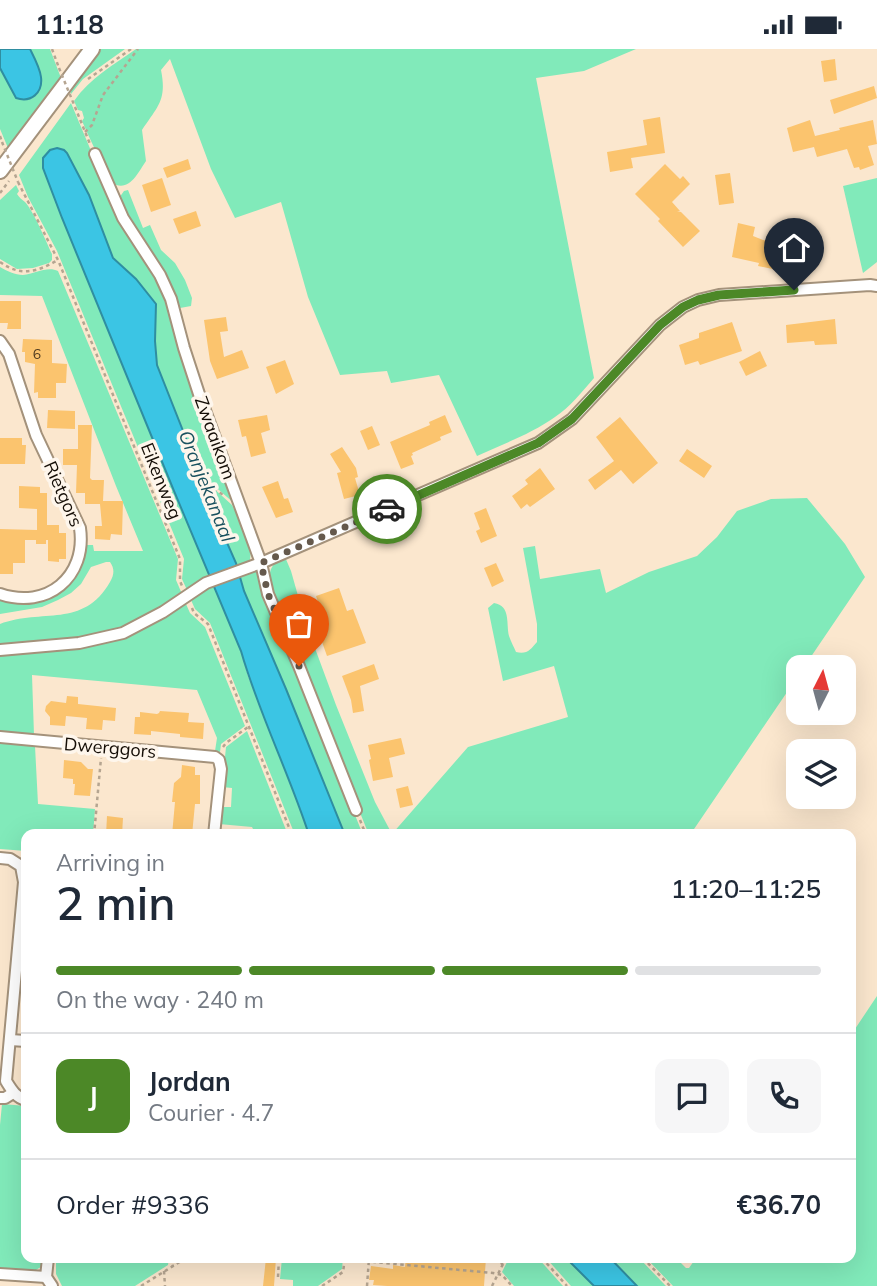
<!DOCTYPE html>
<meta charset="utf-8">
<style>
:root{--surface:#fff;--page:#f6f6f7;--text:#1f2937;--muted:#747a83;--line:#e0e1e3;--accent:#4c8827}
body{margin:0;font-family:Mulish,sans-serif;background:var(--page);color:var(--text);height:100vh;display:flex;flex-direction:column;font-size:26px;white-space:nowrap}
*{box-sizing:border-box;margin:0}
p{font-size:23px;color:var(--muted)}
.icon{flex:none;width:38px;height:38px;fill:none;stroke:currentColor;stroke-width:2;stroke-linecap:round;stroke-linejoin:round}
.map{position:relative;flex:1;overflow:hidden}
.sheet{position:absolute;left:21px;top:780px;width:835px;height:434px;display:flex;flex-direction:column;background:var(--surface);border-radius:14px;box-shadow:0 7px 28px #0002}
.sheet>*{flex:none}
.needle{width:46px;rotate:6deg}
.fabs{position:absolute;left:786px;top:606px;display:grid;gap:14px}
.fabs a{display:grid;place-items:center;width:70px;height:70px;border-radius:14px;background:var(--surface);box-shadow:0 7px 28px #0002;font-size:35px}
.pin{position:absolute;display:grid;place-items:center;width:60px;height:60px;color:#fff;margin:-72px -30px;border-radius:50% 50% 50% 0;rotate:-45deg;box-shadow:0 0 7px #0007}
.pin .icon{rotate:45deg}
.courier{position:absolute;display:grid;place-items:center;width:70px;height:70px;margin:-35px;border:5px solid #4c8827;border-radius:50%;background:#fff;color:#222;box-shadow:0 2px 9px #0007}
.summary em{font-style:normal;font-weight:600}
.summary div{display:flex;flex-direction:column-reverse}
.summary{display:flex;align-items:center;justify-content:space-between;height:119px;padding:0 35px}
h1{font-size:46px;font-weight:600;line-height:52px}
.bar{display:grid;grid-template-columns:repeat(4,1fr);gap:10px 7px;align-content:center;height:84px;padding:0 35px}
.bar i{height:9px;border-radius:5px;background:var(--line)}
.bar .active{background:var(--accent)}
.bar p{grid-column:span 4}
.line{display:flex;align-items:center;gap:18px;padding:0 35px;border-top:2px solid var(--line)}
.line div{flex:1}
.round{display:grid;place-items:center;flex:none;width:74px;height:74px;border-radius:14px;background:var(--page)}
.status{display:flex;justify-content:space-between;align-items:center;height:49px;padding:0 35px;background:var(--surface);direction:ltr}
.status svg{height:19px;fill:currentColor}
.map>svg:first-child{display:block}
.green{fill:#81eaba}
.water{fill:#3bc5e4;stroke:#2f8ea1;stroke-width:2}
.building{fill:#fbc46e}
.lines{fill:none;stroke-linecap:round;stroke-linejoin:round}
.minor-casing{stroke:#a4927b;stroke-width:14}
.tertiary-casing{stroke:#a4927b;stroke-width:18}
.path{stroke:#b5a591;stroke-width:2.5;stroke-dasharray:3.5 3.5;stroke-linecap:butt}
.minor{stroke:#fff;stroke-width:10}
.tertiary{stroke:#fff;stroke-width:14}
.path-bridge{stroke:#b5a591;stroke-width:2.5;stroke-dasharray:3.5 3.5;stroke-linecap:butt}
.done{stroke:#65594c;stroke-width:7;stroke-dasharray:0 12.6}
.route{stroke:#4c8827;stroke-width:9}
.labels{text-anchor:middle;stroke-width:7;stroke-linejoin:round;paint-order:stroke}
.number-label{font-size:14px;fill:#4e3b20}
.street-label{font-size:18px;fill:#140d06;stroke:#fef6ec}
.water-label{font-size:19px;font-style:italic;fill:#19515f;stroke:#fef6ec}
</style>
<div class="status"><b>11:18</b><svg viewBox="0 0 49 12"><path d="M0 12V9h3v3zM5 12V6h3v6zM10 12V3h3v9zM15 12V0h3v12zM26 1h20v11H26zM47 4h2v5h-2z"/></svg></div>
<div class="map">
<svg width="877" height="1237" viewBox="0 0 877 1237">
<rect width="100%" height="100%" fill="#fbe7ce"/>
<g class="green">
<polygon points="30,0 50,0 61,29 8,99 0,80 0,19 16,49 41,27"/>
<polygon points="101,0 125,0 83,30 71,45 70,41"/>
<path d="M136,0h500l-52,22 -48,7 58,300c-12,14 -24,29 -39,39 -24,17 -52,27 -78,39l-38,-81 -48,8 -4,-12 -47,4 -32,-78 -27,-95 -46,16 -24,-49 -41,-110 -9,11c6,30 -3,36 -19,60l4,31c-9,13 -17,33 -36,21 -9,-21 -19,-40 -28,-61l2,-3 -2,-7 -4,-1 -4,-9c16,-23 39,-36 62,-52z"/>
<path d="M71,54l23,55 65,119 76,227 -24,-21 -6,-15 -7,2 -41,-105 -2,-24v-37l-42,-46 -24,-63 -22,-42c-10,-10 -23,-1 -25,10l20,55 112,273 37,86 -8,1 -16,12 -5,-11 2,-20 -127,-308 -29,-54 -9,-22z"/>
<polygon points="877,129 877,213 863,224 843,137"/>
<path d="M16,136l3,6 -2,3c2,3 5,6 8,8 9,10 21,39 27,52v6l-3,3 -16,5 -16,1 -17,-10v-59z"/>
<polygon points="128,141 143,179 150,176 161,201 175,214 185,231 192,249 191,257 180,259 177,257 134,182 119,149 124,142"/>
<path d="M0,218c7,4 15,8 23,8 12,-1 24,-9 35,-4l120,288 -2,21 6,14 -29,20 -35,16 -39,7 -79,8v-21c42,-16 83,5 110,-42 4,-7 5,-13 0,-20h-4l-15,5 -10,17 -10,9 -13,7 -16,7 -42,7v-15l13,3 59,-22 8,-12 6,-23h7l1,6h49l-27,-65 -74,-190 -42,-1z"/>
<polygon points="211,437 232,456 234,460 237,460 251,500 250,511 237,519 210,455 206,439"/>
<path d="M807,449l38,46 20,33 -61,90h-6v9l-108,159h-321l-100,-250c0,-15 2,-22 16,-28l6,14 15,53 30,81 39,97 17,32 76,-87 100,-30 -14,-51 -51,15 -15,-73 6,-5c17,3 12,20 15,33 2,6 5,11 7,16 11,3 15,-3 21,-10v-18l-14,-76 12,-2 5,33 60,-10 6,24 43,-21 48,-16 20,-19 20,-26 34,-12z"/>
<polygon points="252,522 256,523 260,528 363,786 345,786 286,640 244,542 239,525"/>
<polygon points="214,536 241,602 248,627 300,758 309,786 295,786 210,574 195,560 191,551"/>
<path d="M186,555l4,9 15,14 40,99 -24,18 -1,8 -5,-1 2,-13 -20,-48 -165,-15 2,60 -34,-3v-76c39,-4 87,-6 124,-18 22,-8 42,-22 62,-34z"/>
<polygon points="247,682 288,786 256,786 252,778 219,775 221,758 231,758 232,739 222,738 226,698"/>
<polygon points="0,694 35,697 38,755 95,760 93,786 26,786 26,802 0,800"/>
<polygon points="877,947 877,1237 673,1237 646,1209 676,1209 686,1219 689,1219 696,1209 850,1209 851,986"/>
<polygon points="2,1055 26,1057 26,1209 43,1209 41,1218 34,1222 0,1219 0,1076"/>
<polygon points="56,1209 169,1209 168,1216 135,1237 62,1237 56,1225"/>
<polygon points="282,1209 343,1209 342,1220 318,1237 293,1237 293,1231 280,1230"/>
<polygon points="509,1209 538,1209 563,1237 514,1237 502,1223"/>
<polygon points="546,1209 566,1209 594,1237 571,1237"/>
<polygon points="610,1209 639,1209 666,1237 637,1237"/>
</g>
<g class="water">
<path d="M0,0h30c4,8 10,19 11,28 2,16 -10,26 -25,21l-16,-30z"/>
<path d="M57,99l7,2 3,3 22,42 24,63 23,21 20,25 -1,37 2,24 49,124 4,15 26,59 8,28 42,98 59,146h-36c-20,-62 -50,-121 -68,-184l-67,-160 -112,-273 -19,-50v-10l7,-8z"/>
<polygon points="566,1209 610,1209 637,1237 594,1237"/>
</g>
<g class="building">
<polygon points="835,10 837,31 824,33 821,12"/>
<polygon points="874,37 877,49 834,65 830,51"/>
<polygon points="660,68 665,104 631,109 633,119 610,123 607,103 647,96 643,71"/>
<polygon points="810,71 815,87 840,81 839,79 873,71 877,95 868,97 874,116 860,121 859,118 854,119 847,100 817,108 814,98 793,103 787,79"/>
<polygon points="188,110 191,120 167,129 163,119"/>
<polygon points="665,115 680,130 683,127 690,135 672,153 680,162 677,162 681,163 700,182 683,198 658,172 660,170 635,145"/>
<polygon points="730,124 734,154 719,156 715,126"/>
<polygon points="162,129 171,156 151,163 142,136"/>
<polygon points="196,162 201,177 179,185 173,170"/>
<polygon points="738,174 755,178 753,187 763,191 787,195 782,222 758,217 759,214 732,208"/>
<polygon points="0,252 21,252 21,280 7,280 8,274 0,274"/>
<polygon points="226,268 228,282 220,283 224,308 242,301 249,319 217,330 210,312 204,271"/>
<polygon points="835,270 837,295 815,296 814,292 787,294 786,276"/>
<polygon points="732,273 742,302 700,316 698,312 685,316 679,296 699,289 699,284"/>
<polygon points="23,290 52,291 52,314 67,315 66,334 56,334 56,349 38,349 38,343 34,344 35,315 25,313 25,303 22,303"/>
<polygon points="760,302 767,317 746,327 739,313"/>
<polygon points="285,311 294,335 276,345 266,318"/>
<polygon points="48,361 75,362 75,380 47,379"/>
<polygon points="267,366 270,381 261,384 266,404 251,408 246,387 242,388 238,371"/>
<polygon points="445,366 452,383 440,388 441,391 412,404 413,406 411,407 414,415 401,420 390,393 430,376 429,373"/>
<polygon points="620,368 658,414 633,435 621,421 595,441 588,431 614,412 596,388"/>
<polygon points="78,376 92,376 90,429 92,431 104,431 103,452 123,452 122,486 111,485 110,491 95,490 95,477 102,477 100,455 85,455 85,444 76,444 77,416 63,416 63,400 78,400"/>
<polygon points="372,377 380,396 368,401 360,382"/>
<polygon points="0,389 22,389 22,396 26,396 25,415 0,415"/>
<polygon points="342,398 356,419 358,428 355,429 360,446 344,450 337,424 341,423 330,405"/>
<polygon points="687,400 712,417 704,429 679,412"/>
<polygon points="540,419 555,440 530,458 527,455 521,460 512,447 528,435 525,431"/>
<polygon points="278,432 284,450 288,449 293,463 276,469 262,438"/>
<polygon points="19,437 40,438 40,444 47,444 47,476 59,476 59,484 66,484 66,510 59,510 59,513 48,512 48,491 46,491 46,495 36,495 36,491 25,491 25,514 13,514 13,525 0,525 0,480 37,481 37,460 19,459"/>
<polygon points="486,459 497,487 481,494 476,482 480,480 474,464"/>
<polygon points="496,514 504,532 492,538 484,519"/>
<polygon points="339,539 347,562 353,560 366,594 327,607 316,576 325,573 316,547"/>
<polygon points="374,615 379,630 360,637 364,662 353,664 351,651 342,627"/>
<polygon points="67,647 78,648 78,655 116,659 115,672 103,671 102,681 86,680 87,669 66,667 65,677 50,676 50,668 45,662 46,657 51,652 66,654"/>
<polygon points="160,662 189,664 188,673 204,674 203,690 180,688 180,685 151,682 151,686 134,685 135,668 140,668 140,663 157,665 159,664"/>
<polygon points="401,689 405,705 389,709 393,728 373,732 369,711 371,710 368,696"/>
<polygon points="64,711 81,713 88,720 93,720 90,747 74,746 75,735 73,735 73,730 63,729"/>
<polygon points="182,716 195,718 195,726 200,726 200,755 195,755 192,786 172,786 175,753 172,753 174,734 181,728"/>
<polygon points="408,737 413,756 400,759 396,740"/>
<polygon points="107,767 123,769 122,786 106,786"/>
<polygon points="266,1209 276,1209 274,1237 263,1237"/>
<polygon points="406,1209 486,1209 484,1237 387,1237 373,1236 374,1231 369,1231 371,1217 393,1220 393,1216 405,1218"/>
</g>
<g class="lines">
<defs>
<g id="minor">
<polyline points="95,105 123,169 160,226 171,250 184,299 199,345 261,514 268,545 299,617 356,761"/>
<path d="M0,292l9,13 27,81 44,93c7,49 -33,82 -80,66"/>
<polyline points="0,601 79,594 123,584 163,563 206,534 261,514 538,394 572,370 660,276 683,258 698,251 719,246 870,236 877,237"/>
<polyline points="0,688 215,708 219,711 221,720 214,786"/>
<path d="M0,809l10,1 11,7 3,16 -18,199c5,8 10,17 20,19"/>
<polyline points="10,991 26,992"/>
<polyline points="0,1049 5,1049 13,1044"/>
<polyline points="48,1209 46,1228 52,1237"/>
<polyline points="0,1225 46,1228"/>
</g>
<polyline id="tertiary" points="0,122 92,0"/>
</defs>
<use href="#minor" class="minor-casing"/>
<use href="#tertiary" class="tertiary-casing"/>
<g class="path">
<polyline points="52,0 59,19"/>
<polyline points="88,30 131,0"/>
<polyline points="75,58 90,95"/>
<polyline points="85,83 92,76 103,46 138,0"/>
<polyline points="0,87 2,93"/>
<polyline points="18,133 58,211 180,510 180,532 182,537"/>
<polyline points="0,144 9,132"/>
<path d="M0,213c21,15 37,10 58,-2"/>
<polyline points="203,422 209,435 223,446"/>
<polyline points="192,559 194,564 208,575 292,786"/>
<polyline points="223,698 226,694 248,678"/>
<polyline points="360,771 366,786"/>
<polyline points="94,786 101,709"/>
<polyline points="171,1209 173,1218"/>
<polyline points="360,1209 372,1210 374,1213 493,1224 502,1226 512,1237"/>
<polyline points="496,1209 503,1216"/>
<polyline points="542,1209 567,1237"/>
<polyline points="643,1209 670,1237"/>
<polyline points="164,1222 165,1237"/>
<polyline points="278,1228 279,1209"/>
<polyline points="141,1237 186,1209"/>
<polyline points="322,1237 343,1223 345,1209"/>
<polyline points="367,1237 369,1209"/>
<polyline points="492,1237 506,1209"/>
</g>
<use href="#minor" class="minor"/>
<use href="#tertiary" class="tertiary"/>
<g class="path-bridge">
<polyline points="59,19 75,58"/>
<polyline points="2,93 18,133"/>
</g>
</g>
<g class="lines">
<polyline class="done" points="299,617 268,545 261,514 387,460"/>
<polyline class="route" points="387,460 538,394 572,370 660,276 683,258 698,251 719,246 794,241"/>
</g>
<g class="labels">
<g class="number-label">
<text x="37" y="310">6</text>
</g>
<g class="street-label">
<text transform="translate(215 389) rotate(70)" y="6">Zwaaikom</text>
<text transform="translate(161 432) rotate(68)" y="6">Eikenweg</text>
<text transform="translate(63 445) rotate(66)" y="6">Rietgors</text>
<text transform="translate(110 699) rotate(5)" y="6">Dwerggors</text>
</g>
<g class="water-label">
<text transform="translate(207 437) rotate(68)" y="7">Oranjekanaal</text>
</g>
</g>
</svg>
<div class="fabs">
<a><svg class="needle" viewBox="-14 -14 28 28"><path d="M0-13l5 13h-10z" fill="#e53935"/><path d="M0 13l5-13h-10z" fill="#747a83"/></svg></a>
<a><svg class="icon" aria-label="layers" viewBox="0 0 24 24"><path d="M12 4l9 5-9 5-9-5zM3 14l9 5 9-5"/></svg></a>
</div>
<div class="pin" style="left:299px;top:617px;background:#ea580c"><svg class="icon" aria-label="bag" viewBox="0 0 24 24"><path d="M5 8h14l-1 12H6zM9 8a3 3 0 0 1 6 0"/></svg></div>
<div class="pin" style="left:794px;top:241px;background:#1f2937"><svg class="icon" aria-label="home" viewBox="0 0 24 24"><path d="M3 11l9-7 9 7M6 9v11h12V9"/></svg></div>
<div class="courier" style="left:387px;top:460px"><svg class="icon" aria-label="car" viewBox="0 0 24 24"><path d="M5 17H2v-5l4-1 3-4h7l3 4 3 1v5h-3M9 17h6M6 11h13"/><circle cx="7" cy="17" r="2"/><circle cx="17" cy="17" r="2"/></svg></div>
<section class="sheet">
<div class="summary"><div><h1>2 min</h1><p>Arriving in</p></div><em>11:20–11:25</em></div>
<div class="bar"><i class="active"></i><i class="active"></i><i class="active"></i><i></i><p>On the way · 240 m</p></div>
<div class="line" style="height:126px"><b class="round" style="background:var(--accent);color:#fff">J</b><div><b>Jordan</b><p>Courier · 4.7</p></div><a class="round"><svg class="icon" aria-label="chat" viewBox="0 0 24 24"><path d="M4 5h16v11H9l-5 4z"/></svg></a><a class="round"><svg class="icon" aria-label="phone" viewBox="0 0 24 24"><path d="M5 4h4l2 5-3 2q2 4 5 5l2-3 5 2v4C11 20 4 13 5 4z"/></svg></a></div>
<div class="line" style="height:91px"><div>Order #9336</div><b>€36.70</b></div>
</section>
</div>
